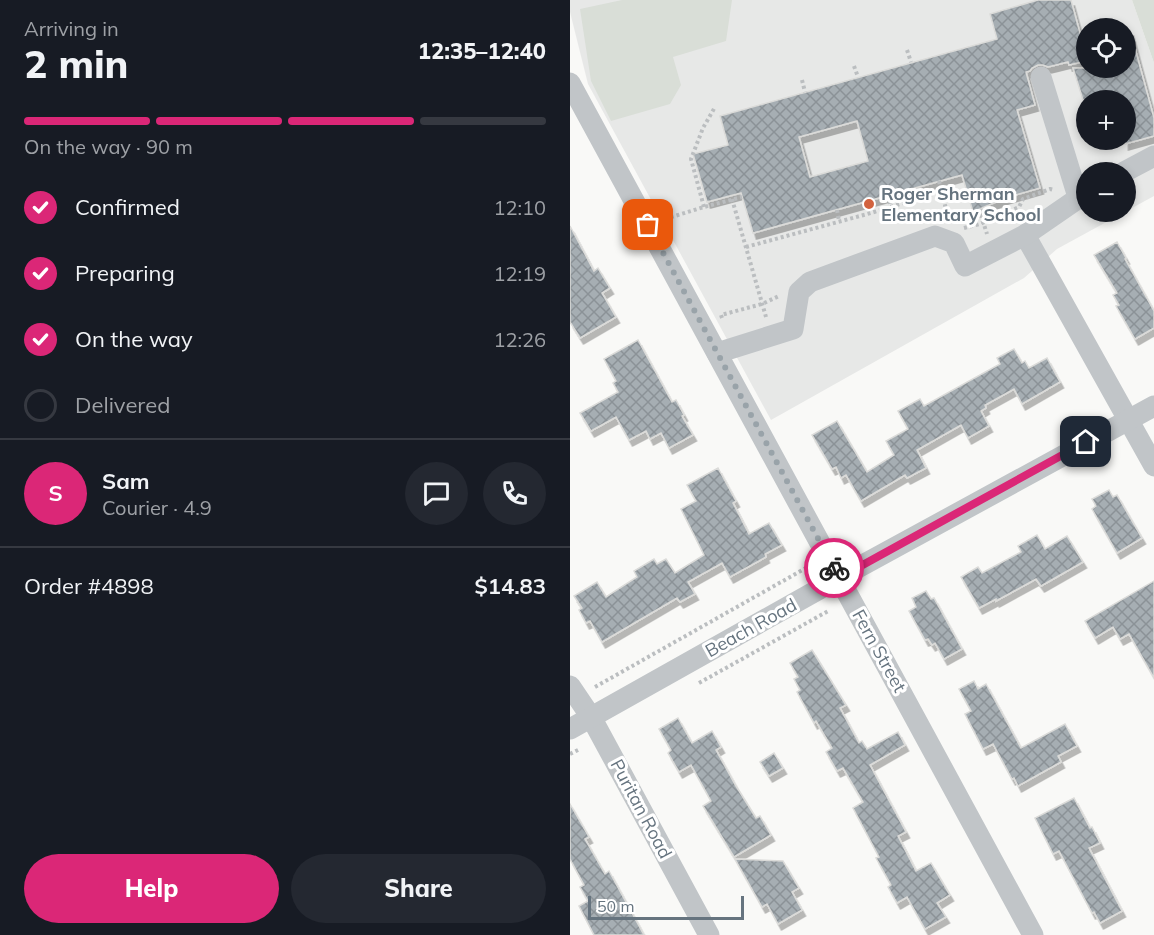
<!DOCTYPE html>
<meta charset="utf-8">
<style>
:root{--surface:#171b24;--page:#242831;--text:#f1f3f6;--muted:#9ea1a6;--line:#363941;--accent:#db2777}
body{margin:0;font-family:Mulish,sans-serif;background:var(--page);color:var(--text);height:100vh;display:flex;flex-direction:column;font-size:22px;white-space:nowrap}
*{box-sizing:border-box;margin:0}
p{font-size:20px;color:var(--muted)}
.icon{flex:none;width:33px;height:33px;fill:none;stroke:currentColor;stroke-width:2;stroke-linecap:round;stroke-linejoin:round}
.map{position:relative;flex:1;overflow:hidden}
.side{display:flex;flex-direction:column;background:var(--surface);width:570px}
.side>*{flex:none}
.fabs{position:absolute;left:506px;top:18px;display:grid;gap:12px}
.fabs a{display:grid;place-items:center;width:60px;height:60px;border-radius:50%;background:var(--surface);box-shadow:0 3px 9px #0003;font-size:30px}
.scale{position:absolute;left:18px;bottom:15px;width:156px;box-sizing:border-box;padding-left:6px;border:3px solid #66747f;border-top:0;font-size:16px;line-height:21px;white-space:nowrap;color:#66747f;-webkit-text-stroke:4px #fff;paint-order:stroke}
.pin{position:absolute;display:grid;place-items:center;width:51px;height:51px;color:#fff;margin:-26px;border-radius:12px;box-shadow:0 3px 9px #0006}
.courier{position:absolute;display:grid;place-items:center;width:60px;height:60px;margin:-30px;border:4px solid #db2777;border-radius:50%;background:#fff;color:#222;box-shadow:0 2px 8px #0007}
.summary em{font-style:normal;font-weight:800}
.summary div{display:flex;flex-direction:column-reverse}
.summary{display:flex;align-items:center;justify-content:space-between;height:102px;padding:0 24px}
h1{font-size:39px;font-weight:800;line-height:45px}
.bar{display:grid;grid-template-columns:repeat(4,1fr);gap:9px 6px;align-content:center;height:72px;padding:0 24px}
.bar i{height:8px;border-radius:4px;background:var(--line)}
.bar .active{background:var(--accent)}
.bar p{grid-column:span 4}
.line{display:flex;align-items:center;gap:15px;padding:0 24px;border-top:2px solid var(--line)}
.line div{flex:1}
.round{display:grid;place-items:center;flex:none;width:63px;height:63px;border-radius:32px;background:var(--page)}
ol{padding:0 24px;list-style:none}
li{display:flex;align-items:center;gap:18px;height:66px}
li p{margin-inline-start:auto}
li .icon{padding:6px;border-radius:50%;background:var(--accent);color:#fff;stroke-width:4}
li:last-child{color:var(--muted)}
li i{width:33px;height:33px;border:3px solid var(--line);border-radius:50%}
.cta{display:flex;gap:12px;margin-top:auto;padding:12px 24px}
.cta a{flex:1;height:69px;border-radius:36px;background:var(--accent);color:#fff;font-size:24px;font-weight:800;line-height:69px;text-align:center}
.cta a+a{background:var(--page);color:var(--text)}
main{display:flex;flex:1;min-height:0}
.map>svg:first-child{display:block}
.built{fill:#e7e8e7;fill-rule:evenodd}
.park{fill:#d9ded7}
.building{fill:url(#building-cross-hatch);stroke:#dbdbd9;stroke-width:1.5;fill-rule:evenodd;filter:url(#shadow)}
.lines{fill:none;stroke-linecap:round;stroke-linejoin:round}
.path{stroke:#bbbec0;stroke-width:4;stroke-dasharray:3 3;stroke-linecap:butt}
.minor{stroke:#c1c5c8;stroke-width:21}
.done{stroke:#99a3a9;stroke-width:6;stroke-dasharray:0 10.8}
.route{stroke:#db2777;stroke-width:8}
.poi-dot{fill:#d2623e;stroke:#fff;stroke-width:2}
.labels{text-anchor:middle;stroke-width:6;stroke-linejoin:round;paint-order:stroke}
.poi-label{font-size:18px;font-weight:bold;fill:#66747f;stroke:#fff;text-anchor:start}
.street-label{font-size:18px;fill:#66747f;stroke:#fff}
</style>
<main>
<section class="side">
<div class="summary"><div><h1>2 min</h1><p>Arriving in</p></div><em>12:35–12:40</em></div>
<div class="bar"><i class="active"></i><i class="active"></i><i class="active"></i><i></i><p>On the way · 90 m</p></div>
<ol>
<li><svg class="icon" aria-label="check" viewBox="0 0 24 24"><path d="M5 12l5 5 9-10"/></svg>Confirmed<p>12:10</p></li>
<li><svg class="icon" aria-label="check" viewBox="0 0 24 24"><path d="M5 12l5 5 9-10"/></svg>Preparing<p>12:19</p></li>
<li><svg class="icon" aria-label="check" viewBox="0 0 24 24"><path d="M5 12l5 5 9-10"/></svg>On the way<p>12:26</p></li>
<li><i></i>Delivered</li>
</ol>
<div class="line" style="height:108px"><b class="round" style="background:var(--accent);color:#fff">S</b><div><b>Sam</b><p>Courier · 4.9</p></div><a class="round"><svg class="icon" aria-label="chat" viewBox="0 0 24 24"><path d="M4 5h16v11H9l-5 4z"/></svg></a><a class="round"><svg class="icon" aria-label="phone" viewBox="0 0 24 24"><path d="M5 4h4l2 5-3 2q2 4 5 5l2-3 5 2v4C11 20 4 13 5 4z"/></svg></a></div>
<div class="line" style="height:78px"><div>Order #4898</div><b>$14.83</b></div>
<div class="cta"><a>Help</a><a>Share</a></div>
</section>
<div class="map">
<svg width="584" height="935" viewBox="0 0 584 935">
<defs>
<pattern id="building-cross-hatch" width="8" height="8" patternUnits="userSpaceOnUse" patternTransform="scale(1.5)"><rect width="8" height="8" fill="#a6aeb3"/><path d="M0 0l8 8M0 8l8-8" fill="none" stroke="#8b9297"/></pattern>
<filter id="shadow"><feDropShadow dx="3.5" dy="6" stdDeviation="0" flood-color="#0004"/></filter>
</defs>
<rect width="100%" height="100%" fill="#f9f9f7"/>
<path class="built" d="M0,0h562l22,63v133l-97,53 -33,29 -253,142 -183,-336 -18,-72zM516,28h39v40h-39zM516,100h39v40h-39zM516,172h39v40h-39z"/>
<g class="park">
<polygon points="52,0 162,0 156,41 103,57 111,85 100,104 41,121 21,81 10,9"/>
<polygon points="562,0 584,0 584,63"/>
</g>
<g class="building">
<path d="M468,0h33l15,55v6l-17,4 -1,-3 -20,5 -5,-2h-5l-6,3 -2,3 -4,1 9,33 -18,5 23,78 -35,10 -32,14 -11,-37 -209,58 -12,-40 -34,9 -14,-48 35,-9 -8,-29 277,-77 -7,-25zM287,121l11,40 -58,16 -11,-40z"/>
<polygon points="555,30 560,30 584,118 584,136 555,144 555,100 513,100 503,68 555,68"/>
<polygon points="0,226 24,271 28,268 40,288 32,293 46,317 10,338 0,322"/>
<polygon points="547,242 556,258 555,259 584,311 584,328 565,339 546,306 549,305 543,295 547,293 524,255"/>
<polygon points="68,340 102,402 106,400 114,415 112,416 123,435 99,448 91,433 80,439 76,431 59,440 46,417 21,431 10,413 48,392 43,383 46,381 34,359"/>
<polygon points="444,349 452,363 455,361 459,368 477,358 490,382 452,404 444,389 415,405 416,408 411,411 419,426 398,438 391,425 347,450 356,468 337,478 335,475 291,501 276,475 271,478 266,467 262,469 242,435 267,421 297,472 324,455 316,441 338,429 328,411 350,399 354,406 430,364 427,358"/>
<polygon points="148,468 166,501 163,503 179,534 199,523 212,545 195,554 196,557 160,577 152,563 118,582 125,594 110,602 107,598 32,642 20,621 16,623 9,610 12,608 4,596 27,582 36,597 67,577 64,571 84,559 87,564 96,559 105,573 134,555 111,509 126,501 117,485"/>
<polygon points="539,490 543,497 547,495 572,538 547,553 522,509 526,506 522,499"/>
<polygon points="467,535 475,549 497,536 513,562 471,586 466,579 426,601 426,599 409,608 391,577 408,567 412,573 451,552 448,546"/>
<polygon points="584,581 584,678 559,634 550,639 543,627 525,638 515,621"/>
<polygon points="356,591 361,599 364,598 392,649 374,659 365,643 362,645 358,639 355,640 339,611 346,607 342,598"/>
<polygon points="242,650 276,705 270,708 289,743 292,741 297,749 328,732 335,745 300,765 336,832 328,836 346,871 361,863 380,895 367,903 376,917 355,929 337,897 327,903 318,887 321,885 306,858 309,857 283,808 293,802 273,768 267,771 256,752 262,748 246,721 244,723 227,692 230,690 224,679 228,677 220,663"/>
<polygon points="404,681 408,689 416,684 451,748 495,724 507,746 488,756 491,762 448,786 444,778 442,779 423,744 413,749 395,714 401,711 389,689"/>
<polygon points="108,718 122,743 142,731 151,747 146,750 166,786 186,818 190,816 201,835 164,857 133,806 141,801 121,765 109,772 98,753 101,750 89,729"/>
<polygon points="204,753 213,768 199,776 190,762"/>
<polygon points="504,798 520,828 522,827 530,843 519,848 552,911 530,923 524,912 522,913 489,851 483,854 465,818"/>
<polygon points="0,804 19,837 15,839 35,874 39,871 74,935 24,935 9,906 18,901 10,887 14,885 0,859"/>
<polygon points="165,859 213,861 229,888 222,892 232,910 208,924 197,904 192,907"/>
</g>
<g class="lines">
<g class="path">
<polyline points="337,50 341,62"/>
<polyline points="284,66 288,77"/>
<polyline points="232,80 235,92"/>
<polyline points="369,181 379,221"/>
<polyline points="318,195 321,207"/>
<polyline points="162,199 196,317"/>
<polyline points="134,207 121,159 133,128 145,107"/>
<polyline points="409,209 417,234"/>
<polyline points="267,210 269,221"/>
<polyline points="95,219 134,207 172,197"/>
<polyline points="394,228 410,224 449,207 453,199 480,189 484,190"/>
<polyline points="176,247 301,213 372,191"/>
<polyline points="152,318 151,315 192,304 209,296"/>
<polyline points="129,683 260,610"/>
<polyline points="25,687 236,568"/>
<polyline points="0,754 10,749"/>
</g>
<g class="minor">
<polyline points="471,77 508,197"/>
<polyline points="0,83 463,935"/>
<polyline points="554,172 584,156"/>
<polyline points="455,235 584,466"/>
<polyline points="147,353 223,329 229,292 240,282 365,236 384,243 395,266 455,235 516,193"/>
<polyline points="0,686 21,717 139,935"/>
<polyline points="0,729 269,578 584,406"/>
</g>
</g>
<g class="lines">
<polyline class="done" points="78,225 264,568"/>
<polyline class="route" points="264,568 269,578 516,442"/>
</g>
<circle class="poi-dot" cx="299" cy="204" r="6"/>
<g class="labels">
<g class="poi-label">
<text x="311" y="200">Roger Sherman<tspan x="311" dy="21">Elementary School</tspan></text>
</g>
<g class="street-label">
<text transform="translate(181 628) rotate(-29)" y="6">Beach Road</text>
<text transform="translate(309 651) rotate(61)" y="6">Fern Street</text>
<text transform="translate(71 809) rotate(62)" y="6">Puritan Road</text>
</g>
</g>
</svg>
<div class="fabs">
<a><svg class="icon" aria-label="locate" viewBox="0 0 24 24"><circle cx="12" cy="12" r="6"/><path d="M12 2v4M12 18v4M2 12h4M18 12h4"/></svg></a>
<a>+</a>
<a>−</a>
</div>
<div class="scale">50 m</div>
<div class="pin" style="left:78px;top:225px;background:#ea580c"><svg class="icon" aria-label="bag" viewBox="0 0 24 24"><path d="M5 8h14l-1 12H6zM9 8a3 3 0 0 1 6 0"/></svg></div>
<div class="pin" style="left:516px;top:442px;background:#1f2937"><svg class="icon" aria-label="home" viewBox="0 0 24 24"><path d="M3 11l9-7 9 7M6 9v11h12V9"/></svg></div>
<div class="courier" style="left:264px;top:568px"><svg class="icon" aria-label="bike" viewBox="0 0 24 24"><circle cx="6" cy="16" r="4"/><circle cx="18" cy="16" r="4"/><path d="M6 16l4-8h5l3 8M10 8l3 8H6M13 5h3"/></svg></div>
</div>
</main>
